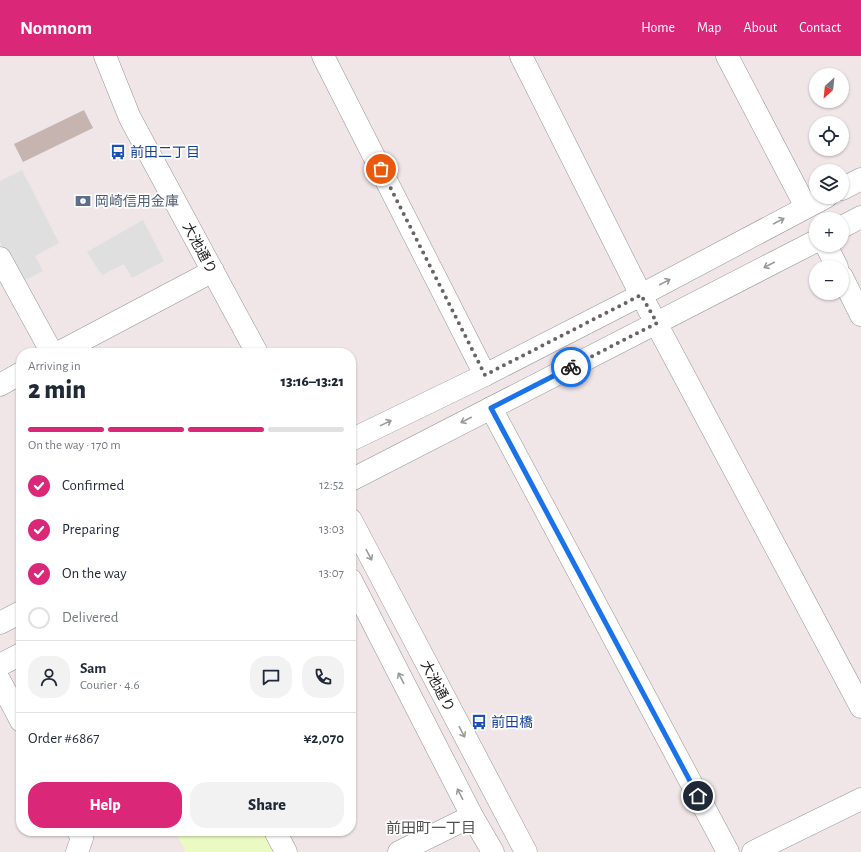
<!DOCTYPE html>
<meta charset="utf-8">
<style>
:root{--surface:#fff;--page:#f2f2f3;--text:#1f2937;--muted:#747a83;--line:#e0e1e3;--accent:#db2777}
body{margin:0;font-family:"Alegreya Sans","Noto Sans JP",sans-serif;background:var(--page);color:var(--text);height:100vh;display:flex;flex-direction:column;font-size:15px;white-space:nowrap}
*{box-sizing:border-box;margin:0}
p{font-size:13px;color:var(--muted)}
.icon{flex:none;width:22px;height:22px;fill:none;stroke:currentColor;stroke-width:2;stroke-linecap:round;stroke-linejoin:round}
.map{position:relative;flex:1;overflow:hidden}
.side{position:absolute;left:16px;top:292px;width:340px;height:488px;display:flex;flex-direction:column;background:var(--surface);border-radius:16px;box-shadow:0 1px 3px #0004}
.side>*{flex:none}
.needle{width:26px;rotate:207deg}
.fabs{position:absolute;left:809px;top:12px;display:grid;gap:8px}
.fabs a{display:grid;place-items:center;width:40px;height:40px;border-radius:50%;background:var(--surface);box-shadow:0 1px 3px #0004;font-size:20px}
.pin{position:absolute;display:grid;place-items:center;width:34px;height:34px;color:#fff;margin:-17px;border:2px solid #fff;border-radius:50%;box-shadow:0 1px 4px #0007}
.courier{position:absolute;display:grid;place-items:center;width:40px;height:40px;margin:-20px;border:3px solid #1a73e8;border-radius:50%;background:#fff;color:#222;box-shadow:0 1px 5px #0007}
.overview em{font-style:normal;font-weight:800}
.overview div{display:flex;flex-direction:column-reverse}
.overview{display:flex;align-items:center;justify-content:space-between;height:68px;padding:0 12px}
h1{font-size:26px;font-weight:800;line-height:30px}
.bar{display:grid;grid-template-columns:repeat(4,1fr);gap:6px 4px;align-content:center;height:48px;padding:0 12px}
.bar i{height:5px;border-radius:3px;background:var(--line)}
.bar .current{background:var(--accent)}
.bar p{grid-column:span 4}
.line{display:flex;align-items:center;gap:10px;padding:0 12px;border-top:1px solid var(--line)}
.line div{flex:1}
.round{display:grid;place-items:center;flex:none;width:42px;height:42px;border-radius:16px;background:var(--page)}
ol{padding:0 12px;list-style:none}
li{display:flex;align-items:center;gap:12px;height:44px}
li p{margin-inline-start:auto}
li .icon{padding:4px;border-radius:50%;background:var(--accent);color:#fff;stroke-width:4}
li:last-child{color:var(--muted)}
li i{width:22px;height:22px;border:2px solid var(--line);border-radius:50%}
.action{display:flex;gap:8px;margin-top:auto;padding:8px 12px}
.action a{flex:1;height:46px;border-radius:16px;background:var(--accent);color:#fff;font-size:16px;font-weight:800;line-height:46px;text-align:center}
.action a+a{background:var(--page);color:var(--text)}
header{display:flex;align-items:center;gap:24px;box-sizing:border-box;height:56px;padding:0 20px;background:var(--accent);color:#fff}
header strong{font-size:19px}
nav{display:flex;gap:22px;margin-inline-start:auto;font-size:14px}
.map>svg:first-child{display:block}
.construction{fill:#c5b4b0}
.park{fill:#ebfac2}
.parking{fill:#dfdfdf}
.lines{fill:none;stroke-linecap:round;stroke-linejoin:round}
.minor-casing{stroke:#969696;stroke-width:23}
.minor{stroke:#fff;stroke-width:22}
.oneway{stroke:#9a9a9a}
.done{stroke:#686465;stroke-width:4;stroke-dasharray:0 7.2}
.route{stroke:#1a73e8;stroke-width:5}
.labels{text-anchor:middle;stroke-width:3.5;stroke-linejoin:round;paint-order:stroke}
.transit-label{font-size:14px;fill:#164399;stroke:#fff;text-anchor:start}
.service-label{font-size:14px;fill:#4e5e75;stroke:#fff;text-anchor:start}
.street-label{font-size:14px;fill:#1f1f1f;stroke:#fff}
.neighbourhood-label{font-size:15px;fill:#525252;stroke:#fff}
</style>
<header>
<strong>Nomnom</strong>
<nav><a>Home</a><a>Map</a><a>About</a><a>Contact</a></nav>
</header>
<div class="map">
<svg width="861" height="796" viewBox="0 0 861 796">
<rect width="100%" height="100%" fill="#f0e5e7"/>
<polygon class="construction" points="84,54 93,72 23,106 14,88"/>
<polygon class="park" points="175,775 267,775 278,796 186,796"/>
<g class="parking">
<polygon points="22,114 59,187 35,200 43,215 21,226 0,186 0,125"/>
<polygon points="143,164 164,205 132,222 124,208 102,219 87,196"/>
</g>
<g class="lines">
<defs>
<g id="minor">
<polyline points="105,0 130,62 257,297"/>
<polyline points="323,0 485,319"/>
<polyline points="521,0 641,239 861,651"/>
<polyline points="727,0 806,151"/>
<polyline points="842,133 861,123"/>
<polyline points="842,171 861,161"/>
<polyline points="826,189 837,211"/>
<polyline points="0,202 52,297"/>
<polyline points="842,221 861,259"/>
<polyline points="58,297 213,215"/>
<polyline points="0,329 21,317"/>
<polyline points="491,352 728,796"/>
<polyline points="351,384 485,319 641,239 826,141"/>
<polyline points="351,424 816,185"/>
<polyline points="351,464 526,796"/>
<polyline points="351,524 472,760 493,796"/>
<polyline points="0,567 21,556"/>
<polyline points="0,609 21,598"/>
<polyline points="0,625 21,665"/>
<polyline points="275,775 286,796"/>
<polyline points="77,796 82,782 78,775"/>
<polyline points="399,796 472,760"/>
<polyline points="753,796 861,743"/>
</g>
</defs>
<use href="#minor" class="minor-casing"/>
<use href="#minor" class="minor"/>
</g>
<defs><path id="oneway-shaft" d="M-6 0H5M1.5-3L5.5 0L1.5 3" fill="none" stroke-width="1.6" stroke-linecap="round" stroke-linejoin="round"/></defs>
<g class="oneway">
<use href="#oneway-shaft" transform="translate(779 165) rotate(-28)"/>
<use href="#oneway-shaft" transform="translate(769 209) rotate(153)"/>
<use href="#oneway-shaft" transform="translate(665 226) rotate(-28)"/>
<use href="#oneway-shaft" transform="translate(466 364) rotate(153)"/>
<use href="#oneway-shaft" transform="translate(386 367) rotate(-26)"/>
<use href="#oneway-shaft" transform="translate(369 499) rotate(62)"/>
<use href="#oneway-shaft" transform="translate(401 622) rotate(-117)"/>
<use href="#oneway-shaft" transform="translate(462 676) rotate(62)"/>
<use href="#oneway-shaft" transform="translate(460 738) rotate(-117)"/>
</g>
<g class="lines">
<polyline class="done" points="381,113 485,319 641,239 657,267 571,311"/>
<polyline class="route" points="571,311 491,352 698,740"/>
</g>
<defs>
<symbol id="bus-bare" viewBox="-9 -9 18 18"><path d="M-5-6H5V4H4V6H2V4H-2V6H-4V4H-5ZM-3.5-4V0h7V-4ZM-3.5 1.2v1.5H-2V1.2ZM2 1.2v1.5H3.5V1.2Z" fill="#1a4fb4" stroke="#fff" stroke-width="2.5" paint-order="stroke"/></symbol>
<symbol id="bank-bare" viewBox="-9 -9 18 18"><path d="M-6-4H6V4H-6ZM0-2.3a2.3 2.3 0 1 0 0 4.6a2.3 2.3 0 1 0 0-4.6Z" fill="#5c6f8a" stroke="#fff" stroke-width="2.5" paint-order="stroke"/></symbol>
</defs>
<g fill-rule="evenodd">
<use href="#bus-bare" x="107" y="85" width="22" height="22"/>
<use href="#bank-bare" x="72" y="134" width="22" height="22"/>
<use href="#bus-bare" x="468" y="655" width="22" height="22"/>
</g>
<g class="labels">
<g class="transit-label">
<text x="130" y="101">前田二丁目</text>
<text x="491" y="671">前田橋</text>
</g>
<g class="service-label">
<text x="95" y="150">岡崎信用金庫</text>
</g>
<g class="street-label">
<text transform="translate(200 192) rotate(62)" y="5">大池通り</text>
<text transform="translate(438 630) rotate(62)" y="5">大池通り</text>
</g>
<g class="neighbourhood-label">
<text x="431" y="777">前田町一丁目</text>
</g>
</g>
</svg>
<div class="fabs">
<a><svg class="needle" viewBox="-14 -14 28 28"><path d="M0-13l5 13h-10z" fill="#e53935"/><path d="M0 13l5-13h-10z" fill="#747a83"/></svg></a>
<a><svg class="icon" aria-label="locate" viewBox="0 0 24 24"><circle cx="12" cy="12" r="6"/><path d="M12 2v4M12 18v4M2 12h4M18 12h4"/></svg></a>
<a><svg class="icon" aria-label="layers" viewBox="0 0 24 24"><path d="M12 4l9 5-9 5-9-5zM3 14l9 5 9-5"/></svg></a>
<a>+</a>
<a>−</a>
</div>
<div class="pin" style="left:381px;top:113px;background:#ea580c"><svg class="icon" aria-label="bag" viewBox="0 0 24 24"><path d="M5 8h14l-1 12H6zM9 8a3 3 0 0 1 6 0"/></svg></div>
<div class="pin" style="left:698px;top:740px;background:#1f2937"><svg class="icon" aria-label="home" viewBox="0 0 24 24"><path d="M3 11l9-7 9 7M6 9v11h12V9"/></svg></div>
<div class="courier" style="left:571px;top:311px"><svg class="icon" aria-label="bike" viewBox="0 0 24 24"><circle cx="6" cy="16" r="4"/><circle cx="18" cy="16" r="4"/><path d="M6 16l4-8h5l3 8M10 8l3 8H6M13 5h3"/></svg></div>
<section class="side">
<div class="overview"><div><h1>2 min</h1><p>Arriving in</p></div><em>13:16–13:21</em></div>
<div class="bar"><i class="current"></i><i class="current"></i><i class="current"></i><i></i><p>On the way · 170 m</p></div>
<ol>
<li><svg class="icon" aria-label="check" viewBox="0 0 24 24"><path d="M5 12l5 5 9-10"/></svg>Confirmed<p>12:52</p></li>
<li><svg class="icon" aria-label="check" viewBox="0 0 24 24"><path d="M5 12l5 5 9-10"/></svg>Preparing<p>13:03</p></li>
<li><svg class="icon" aria-label="check" viewBox="0 0 24 24"><path d="M5 12l5 5 9-10"/></svg>On the way<p>13:07</p></li>
<li><i></i>Delivered</li>
</ol>
<div class="line" style="height:72px"><a class="round"><svg class="icon" aria-label="person" viewBox="0 0 24 24"><circle cx="12" cy="8" r="4"/><path d="M4 21q1-7 8-7t8 7"/></svg></a><div><b>Sam</b><p>Courier · 4.6</p></div><a class="round"><svg class="icon" aria-label="chat" viewBox="0 0 24 24"><path d="M4 5h16v11H9l-5 4z"/></svg></a><a class="round"><svg class="icon" aria-label="phone" viewBox="0 0 24 24"><path d="M5 4h4l2 5-3 2q2 4 5 5l2-3 5 2v4C11 20 4 13 5 4z"/></svg></a></div>
<div class="line" style="height:52px"><div>Order #6867</div><b>¥2,070</b></div>
<div class="action"><a>Help</a><a>Share</a></div>
</section>
</div>
